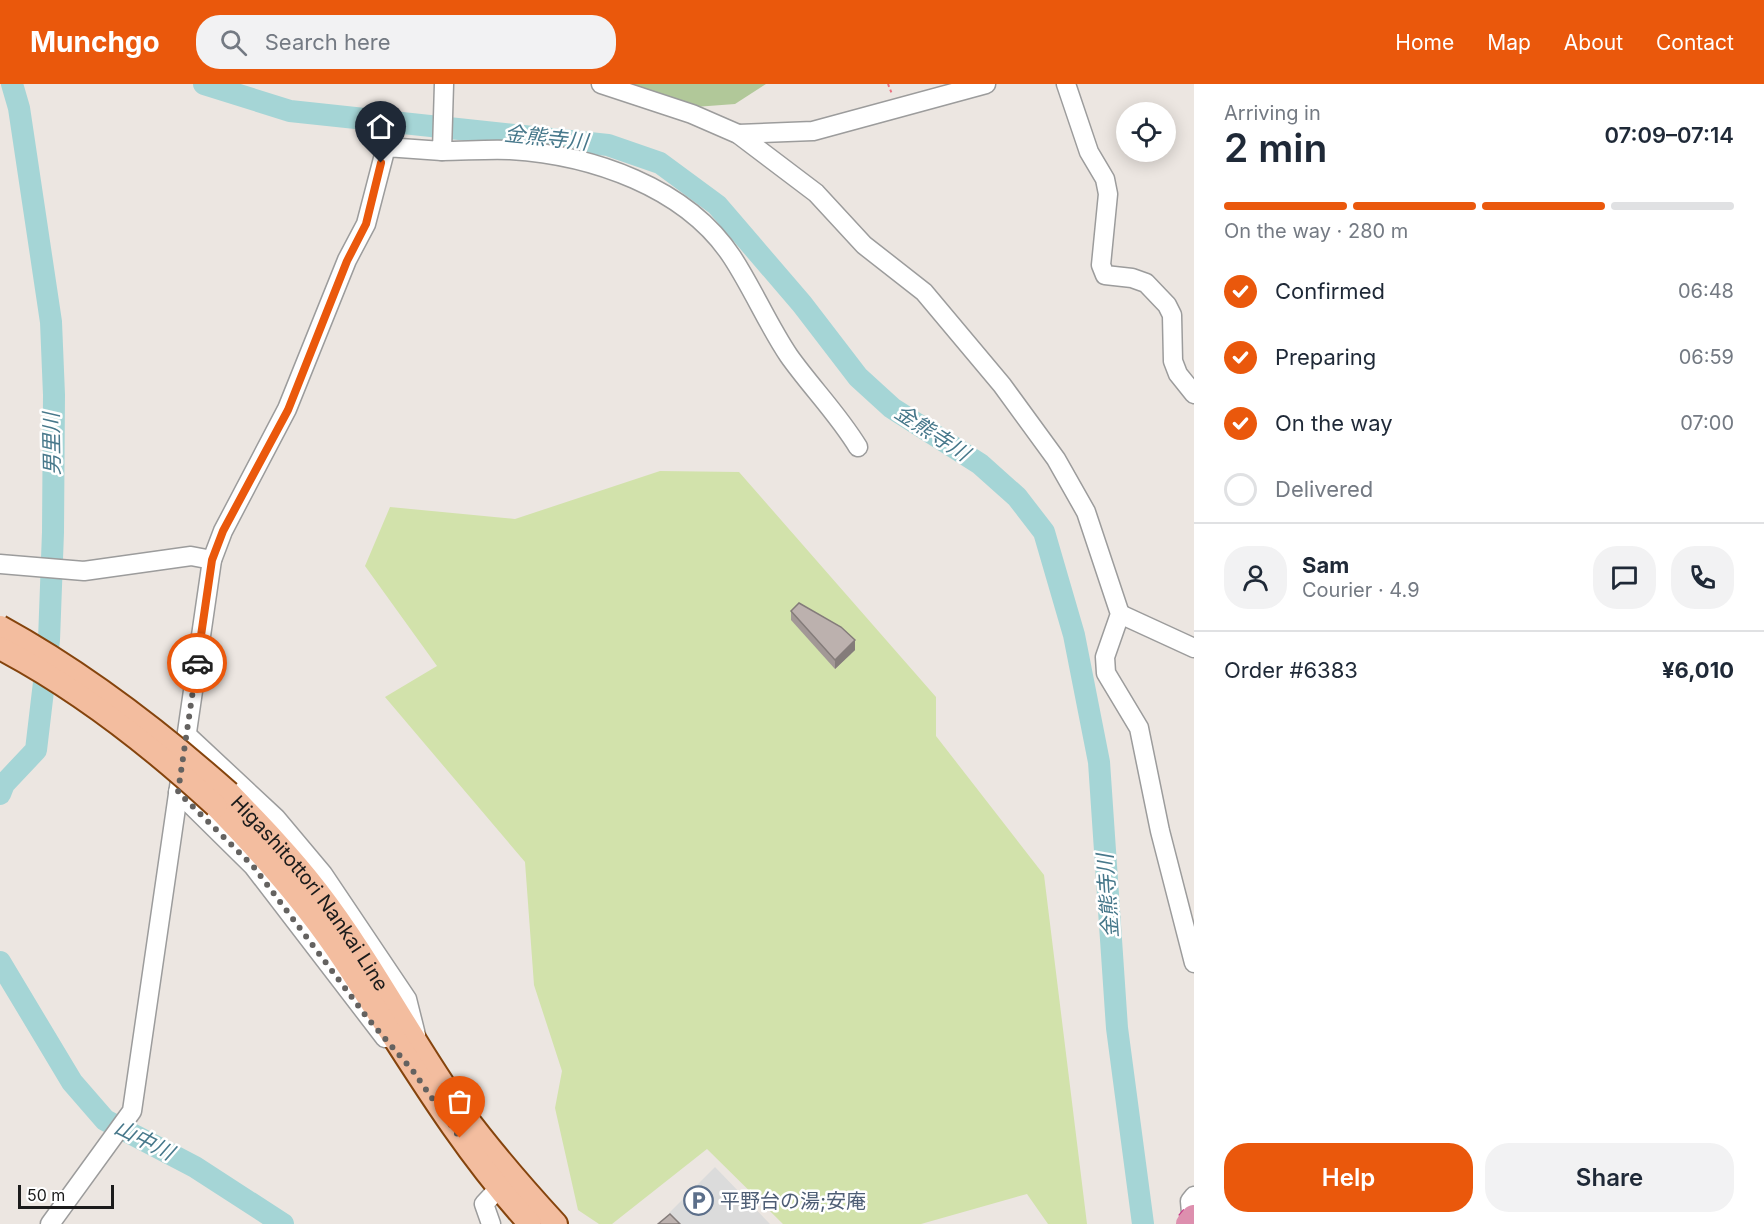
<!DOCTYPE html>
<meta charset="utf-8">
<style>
:root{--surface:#fff;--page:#f2f2f3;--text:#1f2937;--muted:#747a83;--line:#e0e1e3;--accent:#ea580c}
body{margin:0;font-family:Inter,"Noto Sans JP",sans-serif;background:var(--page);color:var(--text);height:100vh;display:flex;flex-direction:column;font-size:22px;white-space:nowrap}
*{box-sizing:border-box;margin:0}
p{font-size:20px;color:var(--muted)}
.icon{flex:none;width:33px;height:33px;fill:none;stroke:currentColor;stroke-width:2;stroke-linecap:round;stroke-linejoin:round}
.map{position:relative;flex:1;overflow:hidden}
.side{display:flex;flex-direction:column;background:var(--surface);width:570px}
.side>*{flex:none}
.controls{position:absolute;left:1116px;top:18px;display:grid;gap:12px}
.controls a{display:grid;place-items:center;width:60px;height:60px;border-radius:50%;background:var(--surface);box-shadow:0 3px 15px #0003;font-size:30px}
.scale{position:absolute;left:18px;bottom:15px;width:96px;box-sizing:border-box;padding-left:6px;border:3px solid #1b1b1b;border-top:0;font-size:16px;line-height:21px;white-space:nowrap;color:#1b1b1b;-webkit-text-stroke:4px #fff;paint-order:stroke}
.pin{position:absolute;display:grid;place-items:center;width:51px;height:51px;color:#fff;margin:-62px -26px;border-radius:50% 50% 50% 0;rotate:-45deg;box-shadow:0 0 6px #0007}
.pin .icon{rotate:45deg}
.courier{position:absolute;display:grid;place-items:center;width:60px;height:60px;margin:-30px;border:4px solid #ea580c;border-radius:50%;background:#fff;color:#222;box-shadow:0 2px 8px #0007}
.headline em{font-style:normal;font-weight:600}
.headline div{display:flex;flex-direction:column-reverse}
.headline{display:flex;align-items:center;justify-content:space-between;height:102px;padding:0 30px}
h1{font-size:39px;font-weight:600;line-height:45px}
.bar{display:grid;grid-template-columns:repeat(4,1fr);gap:9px 6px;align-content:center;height:72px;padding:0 30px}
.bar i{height:8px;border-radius:4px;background:var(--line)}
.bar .active{background:var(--accent)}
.bar p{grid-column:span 4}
.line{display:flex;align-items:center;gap:15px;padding:0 30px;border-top:2px solid var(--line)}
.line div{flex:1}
.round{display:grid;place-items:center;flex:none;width:63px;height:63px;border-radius:24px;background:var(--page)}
ol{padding:0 30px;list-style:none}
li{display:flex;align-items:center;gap:18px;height:66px}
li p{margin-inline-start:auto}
li .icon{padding:6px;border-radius:50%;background:var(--accent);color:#fff;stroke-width:4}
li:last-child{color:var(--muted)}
li i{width:33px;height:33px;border:3px solid var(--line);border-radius:50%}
.cta{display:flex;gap:12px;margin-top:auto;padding:12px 30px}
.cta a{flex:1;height:69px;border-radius:24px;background:var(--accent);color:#fff;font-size:24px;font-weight:600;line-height:69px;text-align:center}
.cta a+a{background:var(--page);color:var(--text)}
header{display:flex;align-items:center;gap:36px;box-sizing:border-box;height:84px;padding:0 30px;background:var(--accent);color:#fff}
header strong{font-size:28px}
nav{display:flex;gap:33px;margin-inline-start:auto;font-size:21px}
.search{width:420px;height:54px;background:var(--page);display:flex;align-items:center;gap:15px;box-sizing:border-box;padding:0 21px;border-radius:24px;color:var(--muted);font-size:22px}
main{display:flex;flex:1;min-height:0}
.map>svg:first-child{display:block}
.grass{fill:#d2e2ab}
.forest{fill:#b1c899}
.parking{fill:#dbdbdb}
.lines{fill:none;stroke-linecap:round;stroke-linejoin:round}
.river{stroke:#a5d5d6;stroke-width:22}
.minor-casing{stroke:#9c9c9c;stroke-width:21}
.major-casing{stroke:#85440d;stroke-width:26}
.path{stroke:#ec727f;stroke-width:2;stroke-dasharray:3 3;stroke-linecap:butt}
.minor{stroke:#fff;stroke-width:18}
.major{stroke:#f3bd9f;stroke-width:22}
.major-bridge-casing{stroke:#85440d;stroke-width:26;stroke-linecap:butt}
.highway-bridge-casing{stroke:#c53384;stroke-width:28;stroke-linecap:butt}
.major-bridge{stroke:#f3bd9f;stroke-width:22}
.highway-bridge{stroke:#dd8fae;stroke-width:26}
.wall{fill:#a29896}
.shaded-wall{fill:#847c7a}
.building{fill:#bcb1ae;stroke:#847c7a;stroke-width:1.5}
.done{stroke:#646260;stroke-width:6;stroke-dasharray:0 10.8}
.route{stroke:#ea580c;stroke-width:8}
.labels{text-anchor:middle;stroke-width:5;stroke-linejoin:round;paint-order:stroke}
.street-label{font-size:20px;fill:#1b1b1b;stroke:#fff}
.service-label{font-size:20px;fill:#4e5e75;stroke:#fff;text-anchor:start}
.water-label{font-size:21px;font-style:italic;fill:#47788b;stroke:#fff}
</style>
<header>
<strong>Munchgo</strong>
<div class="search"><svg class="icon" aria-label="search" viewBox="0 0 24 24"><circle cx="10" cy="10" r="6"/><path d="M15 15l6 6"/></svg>Search here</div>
<nav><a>Home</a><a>Map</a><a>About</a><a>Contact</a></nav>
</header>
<main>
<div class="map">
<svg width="1194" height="1140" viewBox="0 0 1194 1140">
<rect width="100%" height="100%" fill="#ece6e1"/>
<polygon class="grass" points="660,387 739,388 936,613 936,652 1044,791 1087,1140 1048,1140 1027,1110 921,1140 783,1140 707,1065 612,1140 599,1140 578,1126 555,1024 562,987 534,901 525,778 385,613 437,582 365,482 390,423 515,435"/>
<polygon class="forest" points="627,0 766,0 735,20 695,23"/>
<polygon class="parking" points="715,1083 770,1140 678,1140 669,1129"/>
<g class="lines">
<g class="river">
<polyline points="204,0 290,27 608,61 660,79 717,121 802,220 858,293 892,324 980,380 1017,413 1044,448 1074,551 1099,678 1117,944 1143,1140"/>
<polyline points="0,710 4,700 36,666 49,556 53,448 54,311 51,238 19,24 12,0"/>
<polyline points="0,878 72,998 105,1036 195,1083 283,1140"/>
</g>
<defs>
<g id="minor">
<polyline points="601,0 692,30 738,50 816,109 864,161 924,208 1002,301 1056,375 1086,428 1120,530 1105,573 1106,589 1139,644 1160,747 1194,879"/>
<polyline points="1066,0 1089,68 1105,95 1108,110 1101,181 1105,191 1132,194 1146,199 1167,221 1172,231 1173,277 1178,290 1194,310"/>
<polyline points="738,50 813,47 986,0"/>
<path d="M442,67c22,0 45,-2 68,-1 82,5 176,37 222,107 21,32 36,68 57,99 22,31 49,58 69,91"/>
<polyline points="0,480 84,487 191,472 212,476"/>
<polyline points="1120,530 1194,564"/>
<polyline points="187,651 276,734 323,790 407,915 416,951"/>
<polyline points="178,708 253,782 385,954"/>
<polyline points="50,1140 132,1027 212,476 223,447 287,325 347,176 366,140 386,63 442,67 444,0"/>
<polyline points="491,1140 484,1120 498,1105"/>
<polyline points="1192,1140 1190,1117 1194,1112"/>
</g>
<g id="major">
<path id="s1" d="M229,709c31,32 61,63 88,98 54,70 94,149 145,221 29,39 61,76 94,112"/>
<path d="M216,722c47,48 91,98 128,154 60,91 112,183 186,264"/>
</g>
</defs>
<use href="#minor" class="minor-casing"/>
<use href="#major" class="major-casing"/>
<polyline class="path" points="888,0 892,10"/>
<use href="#minor" class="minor"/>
<use href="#major" class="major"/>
<defs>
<g id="major-bridge">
<path d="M0,543c84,46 158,103 229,166"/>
<path d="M0,564c80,42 150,97 216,158"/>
</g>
<polyline id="highway-bridge" points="1189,1140 1194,1134"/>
</defs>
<use href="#major-bridge" class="major-bridge-casing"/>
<use href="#highway-bridge" class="highway-bridge-casing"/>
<use href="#major-bridge" class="major-bridge"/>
<use href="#highway-bridge" class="highway-bridge"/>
</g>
<polygon class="wall" points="791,527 855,566 835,585 791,536"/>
<polygon class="shaded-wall" points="855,556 855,566 835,585 835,576"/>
<g class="building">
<polygon points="799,519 841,543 855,556 835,576 791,527"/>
<polygon points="670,1130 680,1140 658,1140"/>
</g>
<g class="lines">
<polyline class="done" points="197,579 178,708 253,782 369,936 413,987 460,1054"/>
<polyline class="route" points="197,579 212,476 223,447 288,326 347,177 366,140 381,79"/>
</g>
<defs>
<symbol id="parking-ring" viewBox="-11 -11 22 22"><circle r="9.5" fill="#fff" stroke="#5c6f8a" stroke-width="1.5"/><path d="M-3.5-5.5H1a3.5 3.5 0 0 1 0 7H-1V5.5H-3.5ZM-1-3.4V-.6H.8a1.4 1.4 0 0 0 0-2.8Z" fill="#5c6f8a"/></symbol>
</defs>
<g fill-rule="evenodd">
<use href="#parking-ring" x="682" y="1100" width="33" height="33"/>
</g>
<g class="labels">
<g class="street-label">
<text dy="7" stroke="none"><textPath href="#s1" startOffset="129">Higashitottori Nankai Line</textPath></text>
</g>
<g class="service-label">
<text x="720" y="1124">平野台の湯;安庵</text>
</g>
<g class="water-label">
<text transform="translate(546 54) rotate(6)" y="7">金熊寺川</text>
<text transform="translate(932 349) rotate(33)" y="7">金熊寺川</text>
<text transform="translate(52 360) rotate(-91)" y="7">男里川</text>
<text transform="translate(1108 812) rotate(-94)" y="7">金熊寺川</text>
<text transform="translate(144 1056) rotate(27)" y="7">山中川</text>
</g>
</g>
</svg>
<div class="controls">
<a><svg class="icon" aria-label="locate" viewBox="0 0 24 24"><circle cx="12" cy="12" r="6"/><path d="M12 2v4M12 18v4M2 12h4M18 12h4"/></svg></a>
</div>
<div class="scale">50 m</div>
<div class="pin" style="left:460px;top:1054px;background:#ea580c"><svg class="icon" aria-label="bag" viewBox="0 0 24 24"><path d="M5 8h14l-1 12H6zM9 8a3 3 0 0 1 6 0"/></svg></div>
<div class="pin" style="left:381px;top:79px;background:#1f2937"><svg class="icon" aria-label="home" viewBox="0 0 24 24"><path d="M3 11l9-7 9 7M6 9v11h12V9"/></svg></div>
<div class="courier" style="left:197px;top:579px"><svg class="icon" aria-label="car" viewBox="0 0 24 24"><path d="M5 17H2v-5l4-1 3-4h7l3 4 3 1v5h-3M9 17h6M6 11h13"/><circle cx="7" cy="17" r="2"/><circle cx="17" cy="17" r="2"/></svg></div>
</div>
<section class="side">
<div class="headline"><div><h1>2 min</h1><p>Arriving in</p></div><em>07:09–07:14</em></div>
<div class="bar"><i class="active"></i><i class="active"></i><i class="active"></i><i></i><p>On the way · 280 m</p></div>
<ol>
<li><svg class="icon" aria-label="check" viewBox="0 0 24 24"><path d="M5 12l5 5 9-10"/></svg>Confirmed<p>06:48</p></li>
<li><svg class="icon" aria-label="check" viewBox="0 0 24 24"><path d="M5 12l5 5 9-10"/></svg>Preparing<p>06:59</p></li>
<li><svg class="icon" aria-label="check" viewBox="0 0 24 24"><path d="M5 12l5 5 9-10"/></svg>On the way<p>07:00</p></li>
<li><i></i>Delivered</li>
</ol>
<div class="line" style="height:108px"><a class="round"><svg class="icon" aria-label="person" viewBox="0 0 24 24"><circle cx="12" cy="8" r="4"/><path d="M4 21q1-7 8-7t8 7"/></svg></a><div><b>Sam</b><p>Courier · 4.9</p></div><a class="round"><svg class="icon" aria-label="chat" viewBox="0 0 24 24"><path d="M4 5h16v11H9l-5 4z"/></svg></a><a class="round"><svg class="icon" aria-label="phone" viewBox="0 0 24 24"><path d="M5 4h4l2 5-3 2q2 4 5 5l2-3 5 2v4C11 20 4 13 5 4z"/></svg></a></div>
<div class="line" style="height:78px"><div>Order #6383</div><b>¥6,010</b></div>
<div class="cta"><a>Help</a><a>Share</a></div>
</section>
</main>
